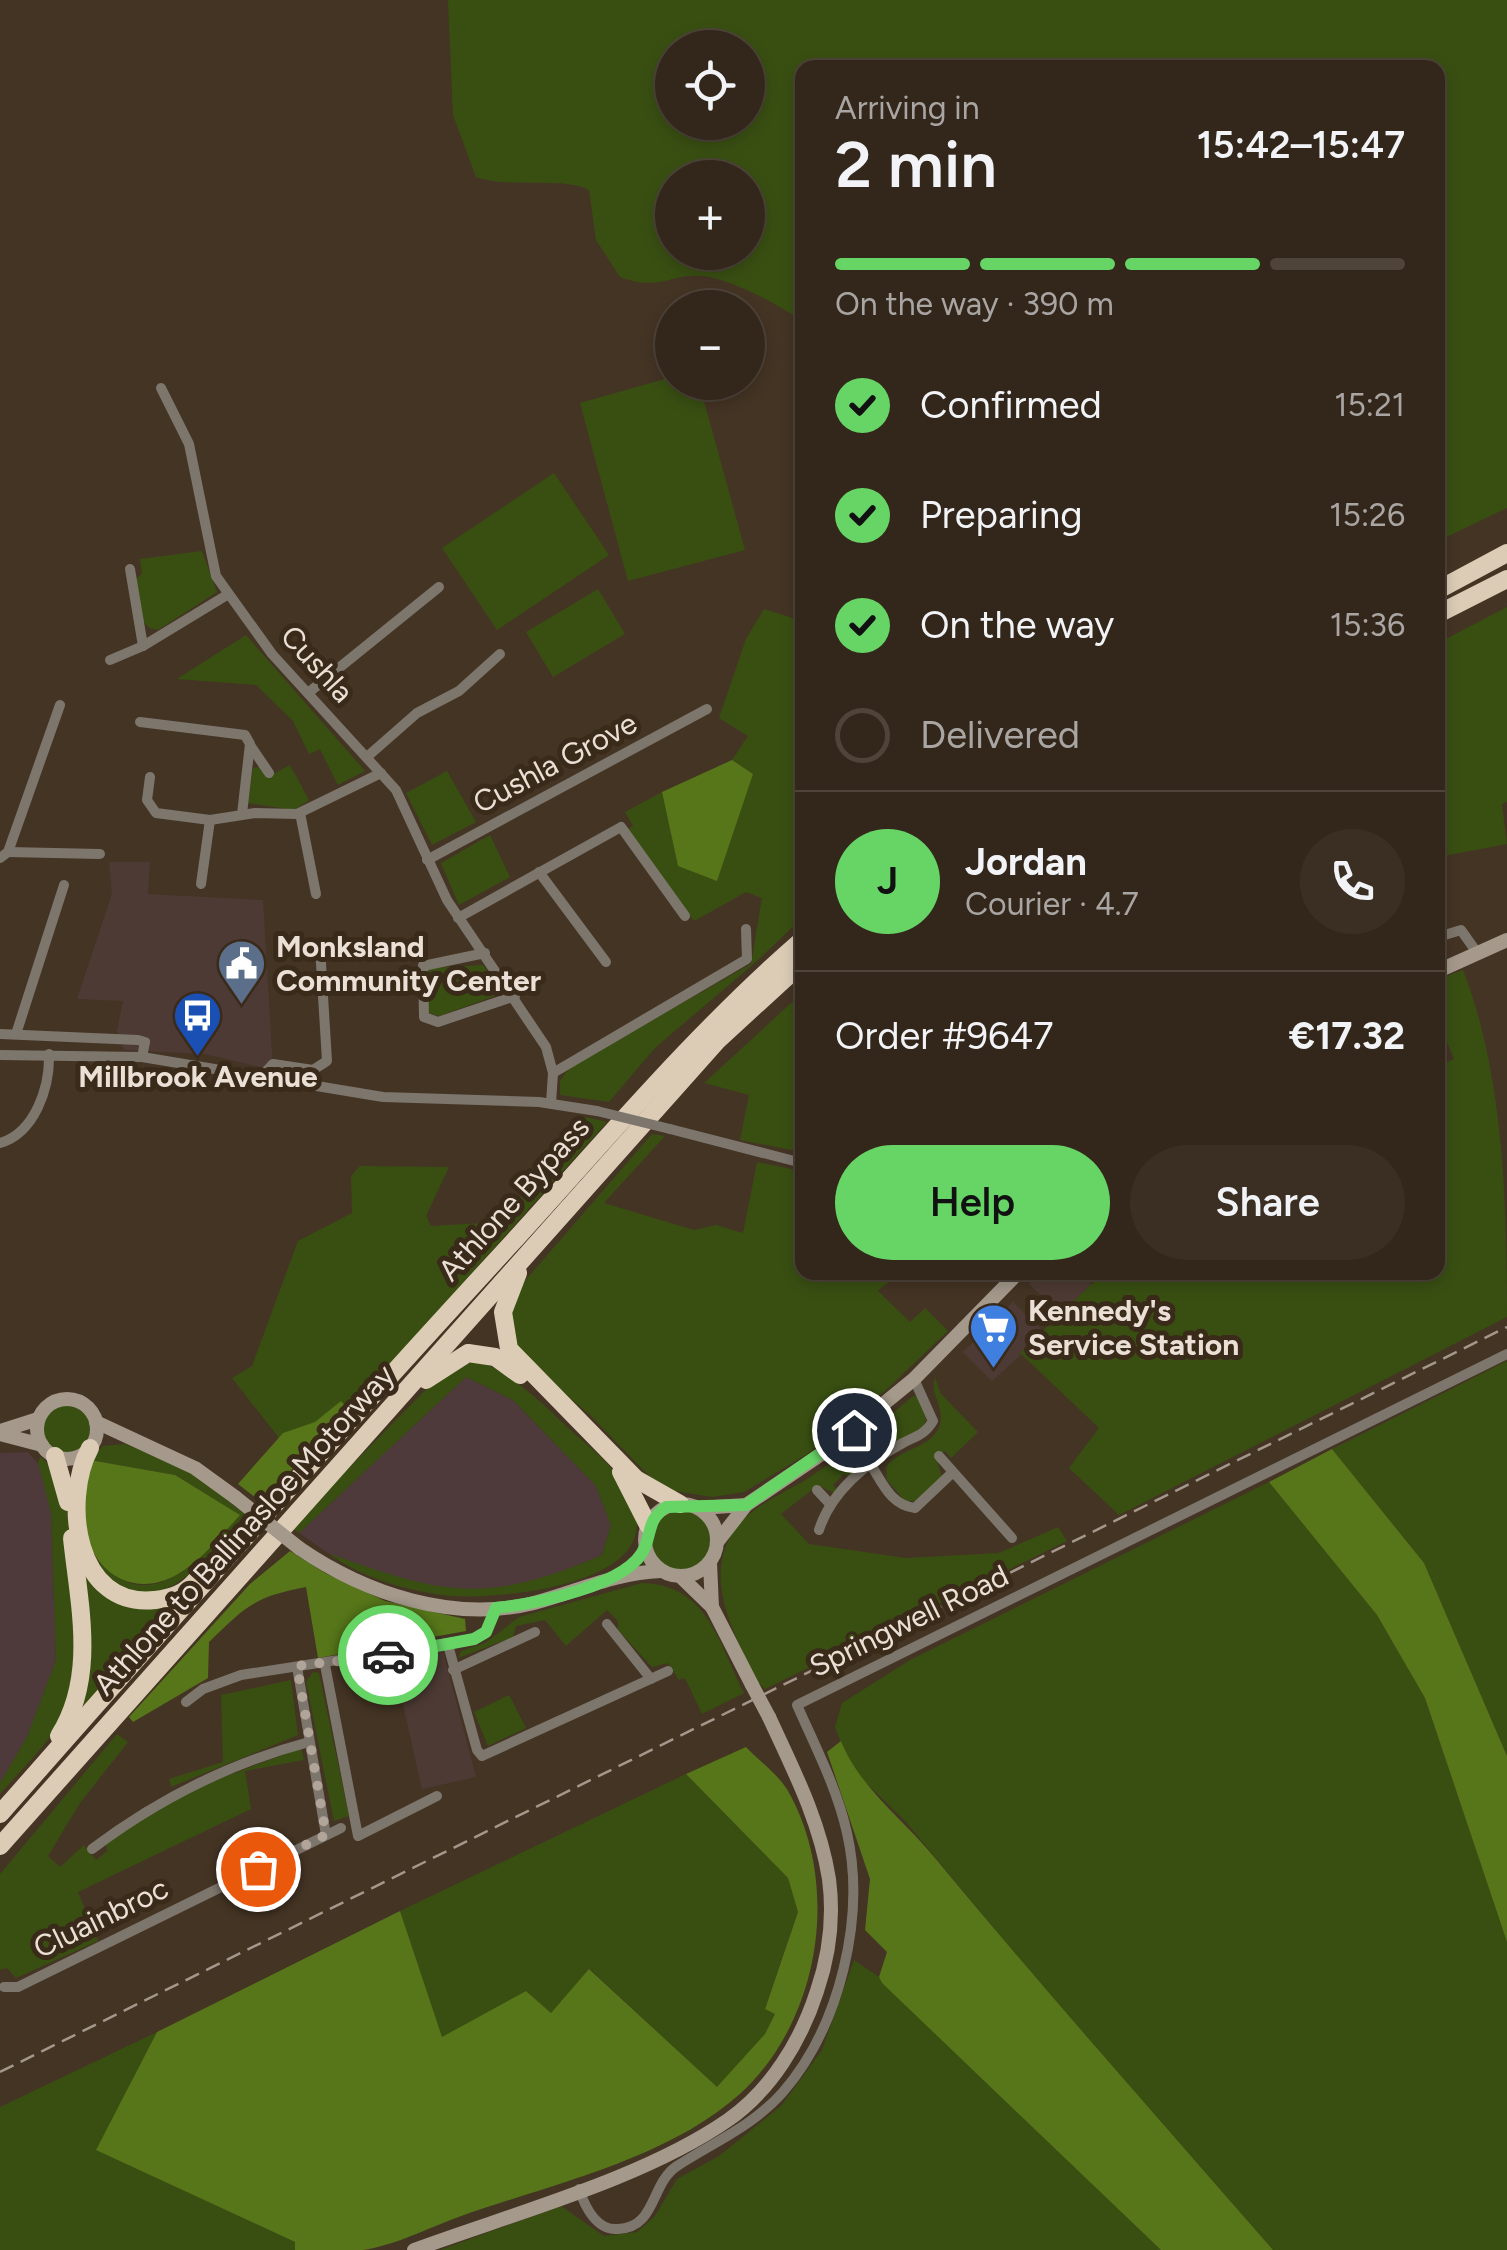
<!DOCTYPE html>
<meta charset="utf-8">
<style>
:root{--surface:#33271b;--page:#3b2f24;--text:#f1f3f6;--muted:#a9a5a3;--line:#4e443a;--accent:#67d466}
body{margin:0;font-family:Figtree,sans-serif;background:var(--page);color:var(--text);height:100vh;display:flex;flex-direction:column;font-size:38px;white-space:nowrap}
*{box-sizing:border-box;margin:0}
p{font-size:32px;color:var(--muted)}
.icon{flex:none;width:55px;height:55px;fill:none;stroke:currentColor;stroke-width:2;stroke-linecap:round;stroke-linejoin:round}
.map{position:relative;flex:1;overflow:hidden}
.side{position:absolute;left:795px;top:60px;width:650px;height:1220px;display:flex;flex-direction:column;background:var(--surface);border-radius:20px;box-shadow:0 5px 15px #0003,0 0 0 2px var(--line)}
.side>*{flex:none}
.buttons{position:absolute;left:655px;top:30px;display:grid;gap:20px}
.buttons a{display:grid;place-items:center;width:110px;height:110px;border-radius:50%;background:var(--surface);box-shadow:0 5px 15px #0003,0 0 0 2px var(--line);font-size:50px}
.pin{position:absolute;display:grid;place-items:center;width:85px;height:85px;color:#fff;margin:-42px;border:5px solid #fff;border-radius:50%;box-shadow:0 2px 10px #0007}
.courier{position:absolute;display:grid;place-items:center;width:100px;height:100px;margin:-50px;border:8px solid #67d466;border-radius:50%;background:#fff;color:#222;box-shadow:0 2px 12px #0007}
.head em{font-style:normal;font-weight:600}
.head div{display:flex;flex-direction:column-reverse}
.head{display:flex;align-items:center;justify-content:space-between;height:170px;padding:0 40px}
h1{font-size:65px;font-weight:600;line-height:75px}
.bar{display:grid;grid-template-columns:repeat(4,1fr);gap:15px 10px;align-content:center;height:120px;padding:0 40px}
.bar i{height:12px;border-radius:8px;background:var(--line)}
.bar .selected{background:var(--accent)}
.bar p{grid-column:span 4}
.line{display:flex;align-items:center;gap:25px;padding:0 40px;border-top:2px solid var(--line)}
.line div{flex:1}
.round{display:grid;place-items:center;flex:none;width:105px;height:105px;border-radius:52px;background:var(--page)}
ol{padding:0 40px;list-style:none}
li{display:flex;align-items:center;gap:30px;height:110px}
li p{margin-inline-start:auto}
li .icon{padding:10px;border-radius:50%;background:var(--accent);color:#111;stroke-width:4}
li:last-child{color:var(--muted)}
li i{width:55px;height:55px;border:5px solid var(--line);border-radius:50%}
.cta{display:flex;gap:20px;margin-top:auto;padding:20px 40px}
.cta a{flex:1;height:115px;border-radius:60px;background:var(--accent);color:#111;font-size:40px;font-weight:600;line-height:115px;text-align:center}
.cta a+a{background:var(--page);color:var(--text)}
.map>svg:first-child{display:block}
.commercial{fill:#4e3a34}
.industrial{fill:#4e393b}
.green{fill:#394f12;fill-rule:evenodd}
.forest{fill:#567619}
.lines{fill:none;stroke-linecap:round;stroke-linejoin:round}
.street{stroke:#7d766d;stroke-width:10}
.secondary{stroke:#a4998b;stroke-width:14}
.highway{stroke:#dcccb6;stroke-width:18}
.rail{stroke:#a4978b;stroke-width:2.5;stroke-dasharray:15 8;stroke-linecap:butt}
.street-bridge{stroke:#7d766d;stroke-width:10}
.secondary-bridge{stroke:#a4998b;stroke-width:14}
.done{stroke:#b1a498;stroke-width:10;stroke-dasharray:0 18}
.route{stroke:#67d466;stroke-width:12}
.labels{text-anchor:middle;stroke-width:10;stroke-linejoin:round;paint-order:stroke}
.street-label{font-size:30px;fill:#ebe0d6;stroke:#3a2a1a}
.poi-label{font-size:30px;font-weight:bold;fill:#ebe0d6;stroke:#3a2a1a;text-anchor:start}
</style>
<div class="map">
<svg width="1507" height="2250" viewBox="0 0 1507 2250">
<rect width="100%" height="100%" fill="#443424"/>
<g class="commercial">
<polygon points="109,862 150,862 148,894 263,900 273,1070 205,1054 124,1050 117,1031 123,1001 77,999 112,894"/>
<polygon points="1081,1272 1092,1285 1062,1315 1029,1284 1039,1273"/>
<polygon points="1013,1302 1045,1333 992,1381 963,1352"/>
<polygon points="443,1652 476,1777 422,1789 393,1660"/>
</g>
<g class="industrial">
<polygon points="466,1377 513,1400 596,1486 611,1525 602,1555 537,1582 487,1590 444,1590 363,1567 328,1553 299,1533"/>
<polygon points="28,1452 43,1470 51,1513 56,1660 27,1737 0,1783 0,1453"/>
</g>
<g class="green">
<path d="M448,0h1059v508l-69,33v-473h-636v253c-25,-17 -68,-41 -99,-45 -33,-3 -43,16 -83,1l-24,-37 -7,-50c-25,-14 -80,-1 -113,-13l-23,-62zM672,48h76v74h-76zM672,178h76v74h-76z"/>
<polygon points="672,377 672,382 699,383 745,550 628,581 580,403"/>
<polygon points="554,473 609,555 497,630 442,548"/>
<polygon points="202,551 217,592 158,630 149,628 143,621 136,580 142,573 140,559"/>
<polygon points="598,589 625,634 553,677 526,632"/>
<polygon points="1507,607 1507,802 1502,804 1507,844 1438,857 1438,643"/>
<polygon points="764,609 802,621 802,918 758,960 655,1048 609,1102 560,1095 560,1081 570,1067 751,964 762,898 746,892 694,921 626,830 633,826 625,812 662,792 678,866 753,774 732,760 748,736 719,718 746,639"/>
<polygon points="246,635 365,771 338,785 320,749 309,754 293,721 256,685 177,679"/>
<polygon points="290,765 309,800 294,810 248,803 253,768 260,767 269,776"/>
<polygon points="447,771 476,822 432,845 406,793"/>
<polygon points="490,835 510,877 459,905 441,863"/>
<polygon points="483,965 499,987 495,996 439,1016 429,1013 425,973 430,968"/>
<path d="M1463,970c41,105 44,236 44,347l-388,198 -50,-47 30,-40 -79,-75 83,-80 335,-1v-206l16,-7 -16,-38v-42z"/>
<polygon points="802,993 802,1152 740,1140 749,1095 704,1083"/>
<polygon points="581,1116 607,1122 349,1410 279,1438 232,1378 252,1366 298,1241 352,1213 351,1176 360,1166 449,1167 426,1216 431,1226 483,1223 497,1214 521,1195"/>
<polygon points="652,1134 665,1136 604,1203 694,1230 716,1225 743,1233 757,1162 802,1171 802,1272 899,1273 878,1291 910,1322 925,1308 948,1331 885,1391 807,1454 744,1492 712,1497 675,1491 651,1478 590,1415 526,1361 516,1350 508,1318 517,1290"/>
<path d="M474,1359c41,15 71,48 103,77 26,22 70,59 58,100 -15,53 -148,65 -194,59 -39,-6 -81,-18 -113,-42 115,42 158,52 274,2l9,-30 -15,-39 -83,-86 -47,-23 -167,156 -8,-6 157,-160z"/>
<polygon points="1507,1361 1507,1756 1424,1563 1332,1449"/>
<path d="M935,1378l6,16 37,38 -27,26 -6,-7 -9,6 6,20 -25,24h-12l-18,-21 -1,-13c13,-19 48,-19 54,-43 5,-17 -11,-31 -5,-46z"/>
<path d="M913,1396l5,1 9,21 -4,9 -73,50 -6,-3 -11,11 4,5 -3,3 -16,-8 -37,29 28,30 97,14 93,-5 59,-26 9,14 -302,148 -8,-8c-25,-50 -61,-115 -12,-163 19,-18 44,-27 65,-41 37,-24 70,-53 103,-81z"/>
<circle cx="66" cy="1429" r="24"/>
<path d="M125,1444l60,24 60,46c-42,49 -98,126 -153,42 11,8 26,23 38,27 44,13 85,-40 110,-68l-65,-40 -85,-15 13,-14z"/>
<path d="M41,1457c11,10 20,24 23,39 8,38 20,156 11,192 -11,42 -48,75 -75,106v-11l27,-46 29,-77 -5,-147 -13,-51z"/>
<polygon points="1269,1482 1377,1615 1425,1698 1507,1942 1507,2250 1273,2250 1025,1966 906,1822 851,1768 835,1727 842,1703 910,1660"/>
<circle cx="681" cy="1539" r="32"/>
<polygon points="81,1561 103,1590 182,1598 81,1710"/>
<path d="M642,1583c66,2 76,59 102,110l-42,21 -17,-36 -6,2 -11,-17 -16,4 -34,-37v-9l-11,-11 -41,36 -21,-26 -29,6 -3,11 -55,21 3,-7 24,-8 34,-26z"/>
<polygon points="313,1672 319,1673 349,1816 334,1821 306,1682"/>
<polygon points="291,1680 298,1735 171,1787 169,1779 223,1762 221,1695"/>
<polygon points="509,1695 526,1728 488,1746 474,1712"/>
<polygon points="117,1734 128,1742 80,1803 48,1856 60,1867 84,1845 96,1860 107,1851 105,1842 195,1788 301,1748 304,1760 245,1771 251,1809 78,1892 98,1941 16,1978 7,1968 0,1970 0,1874"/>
<polygon points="686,1774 788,1878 798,1912 765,2008 775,2014 765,2034 717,2088 590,1969 551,2013 526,1991 442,2038 400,1911"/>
<polygon points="854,1960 879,1977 1161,2250 440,2250 561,2206 604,2236 637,2232 655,2216 677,2179 719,2156 781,2106 822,2050"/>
<polygon points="157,2032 97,2150 295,2242 295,2250 0,2250 0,2107"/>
</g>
<g class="forest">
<polygon points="732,760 753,774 717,881 678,866 662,792"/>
<polygon points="341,1401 349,1410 261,1502 238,1484 283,1433 315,1422"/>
<polygon points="1332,1449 1424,1563 1507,1756 1507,1942 1425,1698 1377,1615 1269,1482"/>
<path d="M90,1460l85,15 65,40c-18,20 -38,45 -62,59 -46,27 -88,-4 -95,-52 -3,-19 4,-43 7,-62z"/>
<path d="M290,1551l35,22 60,28 80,18 1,12 -148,27 -12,-71c-52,10 -60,19 -97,55l-1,36 -75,44 -4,-5 121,-133z"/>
<path d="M841,1741c18,46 63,79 94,117 110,133 225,262 338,392h-112l-279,-267 -3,-6 8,-25 -22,-22 5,-51 -43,-127z"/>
<path d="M746,1747c13,14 33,28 42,44 53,93 33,228 -47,302 -73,66 -186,90 -277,122 -32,11 -67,30 -101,35 -21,0 -46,0 -68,0v-8l-199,-92 61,-118 243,-121 42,126 84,-46 25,22 38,-44 128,118 48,-53 10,-20 -10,-5 33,-97 -10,-34 -102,-104z"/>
</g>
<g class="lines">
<g class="street">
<polyline points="161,388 189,444 216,576 272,654 396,790 447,900 546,1047 553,1073 551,1103"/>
<polyline points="130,569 143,646"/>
<polyline points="110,660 143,646 227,595"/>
<polyline points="308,693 439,587"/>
<polyline points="140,722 245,735 250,744 242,814"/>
<polyline points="250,745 269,773"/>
<polyline points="368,756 417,713 459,691 500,654"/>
<polyline points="150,777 147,800 156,813 210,820 255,813 297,814 381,773"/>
<polyline points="300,813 316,894"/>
<polyline points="8,852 100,854"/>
<polyline points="0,858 8,852 60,705"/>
<polyline points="427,860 707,709"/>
<polyline points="539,872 606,962"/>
<polyline points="201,884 210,820"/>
<polyline points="458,918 621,827 685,916"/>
<polyline points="1438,937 1461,930 1478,954"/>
<polyline points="485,953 423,966 424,1017 438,1022 515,996"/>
<polyline points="0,1034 138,1040 145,1042 142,1057"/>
<polyline points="16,1034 64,885"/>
<polyline points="0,1055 142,1057 383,1097 539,1102 597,1111"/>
<polyline points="553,1073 747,959 746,929"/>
<polyline points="262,1076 273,1064 313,1070 327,1061 320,947"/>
<polyline points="670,1129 802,1163"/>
<path d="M0,1143c35,-10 50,-56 49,-89"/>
<polyline points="939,1456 1012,1538"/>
<path d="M871,1465c12,19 20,40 44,43l37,-35"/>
<polyline points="817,1490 830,1504"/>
<path d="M819,1530c12,-38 47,-67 82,-86 14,-8 23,-8 32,-23l-19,-42"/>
<polyline points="607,1624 651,1679"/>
<polyline points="448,1645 477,1750 482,1756 668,1671"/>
<polyline points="325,1665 358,1836 437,1796"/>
<polyline points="297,1667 326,1835"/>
<polyline points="453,1670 535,1632"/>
<polyline points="186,1702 203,1689 241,1675 474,1639 486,1632 496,1608"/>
<path d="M92,1849c65,-49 138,-86 217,-107"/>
<polyline points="4,1987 18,1987 341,1828"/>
<path d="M579,2189c6,18 18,42 39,40 39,-2 32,-45 59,-63 37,-24 76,-40 106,-74 57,-66 83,-175 64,-259 -10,-45 -32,-87 -50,-128l710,-351"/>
</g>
<g class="secondary">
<polyline points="1438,971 1507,940"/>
<circle cx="67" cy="1429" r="30"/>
<polyline points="96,1422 195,1468 235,1497"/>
<polyline points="0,1431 38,1419"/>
<polyline points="0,1434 42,1445"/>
<circle cx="681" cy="1540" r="36"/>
<polyline points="699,1508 746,1505"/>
<polyline points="718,1541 746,1505 826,1451 914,1379 1019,1272"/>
<path d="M299,1548c67,46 154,75 235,55 45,-12 80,-30 127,-32"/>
<polyline points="710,1563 712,1607"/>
<polyline points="681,1577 712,1607 752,1685"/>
<path d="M414,2250c97,-36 229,-71 314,-130 43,-30 73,-79 89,-129 12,-35 17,-74 12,-112 -9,-58 -36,-110 -60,-162"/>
</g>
<g class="highway">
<polyline points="1438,590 1507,553"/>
<polyline points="1438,614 1507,579"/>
<polyline points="518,1273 503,1312 509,1349 636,1479 680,1504"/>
<polyline points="426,1380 468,1353 495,1357 520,1375"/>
<path d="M90,1448c-28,52 -15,161 65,152 17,-2 29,-6 41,-20"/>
<polyline points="55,1456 68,1502"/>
<polyline points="621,1472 648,1525"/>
<path d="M59,1736c38,-60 20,-131 13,-198"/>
<path d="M0,1814c168,-191 337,-381 510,-569 95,-104 186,-213 292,-305"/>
<polyline points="0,1846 718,1040 802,963"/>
</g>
<polyline class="rail" points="0,2072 1507,1327"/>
<polyline class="street-bridge" points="597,1111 670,1129"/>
<g class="secondary-bridge">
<polyline points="235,1497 299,1548"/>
<polyline points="752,1685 769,1717"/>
</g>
</g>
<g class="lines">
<polyline class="done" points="258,1869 326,1835 297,1666 388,1655"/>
<path class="route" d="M388,1655l86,-16 12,-7 10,-24c37,-4 134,-22 149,-61 7,-18 3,-27 21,-40l80,-2 108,-75"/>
</g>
<defs>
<symbol id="civic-pin" viewBox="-11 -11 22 30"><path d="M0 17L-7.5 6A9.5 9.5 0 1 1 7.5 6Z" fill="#5c6f8a" stroke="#3a2a1a"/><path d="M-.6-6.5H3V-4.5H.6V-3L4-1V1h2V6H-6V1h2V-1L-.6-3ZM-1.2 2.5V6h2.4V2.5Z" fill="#fff"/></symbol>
<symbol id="bus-pin" viewBox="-11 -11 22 30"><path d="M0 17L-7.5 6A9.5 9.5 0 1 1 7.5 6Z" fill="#1a4fb4" stroke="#3a2a1a"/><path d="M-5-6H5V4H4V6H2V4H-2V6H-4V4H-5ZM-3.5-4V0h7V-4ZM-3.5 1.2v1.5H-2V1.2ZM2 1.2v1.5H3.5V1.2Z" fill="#fff"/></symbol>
<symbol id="supermarket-pin" viewBox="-11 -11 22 30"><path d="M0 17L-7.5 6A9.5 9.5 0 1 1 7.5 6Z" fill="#3f7fe0" stroke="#3a2a1a"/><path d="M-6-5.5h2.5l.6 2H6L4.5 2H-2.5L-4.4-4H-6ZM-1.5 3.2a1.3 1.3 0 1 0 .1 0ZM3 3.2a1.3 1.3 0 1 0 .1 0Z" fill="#fff"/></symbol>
</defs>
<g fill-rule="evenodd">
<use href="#civic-pin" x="214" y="936" width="55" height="75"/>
<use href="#bus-pin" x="170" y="988" width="55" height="75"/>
<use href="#supermarket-pin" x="966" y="1300" width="55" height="75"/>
</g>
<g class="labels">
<g class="street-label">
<text transform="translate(317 664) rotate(48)" y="10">Cushla</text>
<text transform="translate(555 763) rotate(-28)" y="10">Cushla Grove</text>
<text transform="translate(514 1199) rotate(-48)" y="10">Athlone Bypass</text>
<text transform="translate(244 1530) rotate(-48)" y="10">Athlone to Ballinasloe Motorway</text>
<text transform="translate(909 1621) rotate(-26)" y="10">Springwell Road</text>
<text transform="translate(101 1918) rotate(-26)" y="10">Cluainbroc</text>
</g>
<g class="poi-label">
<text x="276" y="957">Monksland<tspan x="276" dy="34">Community Center</tspan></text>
<text x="198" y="1087" text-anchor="middle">Millbrook Avenue</text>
<text x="1028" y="1321">Kennedy's<tspan x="1028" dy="34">Service Station</tspan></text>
</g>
</g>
</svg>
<div class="buttons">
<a><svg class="icon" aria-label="locate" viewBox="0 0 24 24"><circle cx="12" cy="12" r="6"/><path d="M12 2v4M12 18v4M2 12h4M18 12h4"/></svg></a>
<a>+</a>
<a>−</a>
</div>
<div class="pin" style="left:258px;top:1869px;background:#ea580c"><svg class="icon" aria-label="bag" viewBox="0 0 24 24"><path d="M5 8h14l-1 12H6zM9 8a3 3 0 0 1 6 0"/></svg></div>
<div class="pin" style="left:854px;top:1430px;background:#1f2937"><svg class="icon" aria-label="home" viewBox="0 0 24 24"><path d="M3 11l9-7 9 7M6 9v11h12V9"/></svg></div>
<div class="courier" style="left:388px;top:1655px"><svg class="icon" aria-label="car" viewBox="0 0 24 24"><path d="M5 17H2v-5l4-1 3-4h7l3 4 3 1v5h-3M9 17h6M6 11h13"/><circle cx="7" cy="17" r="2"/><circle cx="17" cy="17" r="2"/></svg></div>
<section class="side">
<div class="head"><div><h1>2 min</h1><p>Arriving in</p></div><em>15:42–15:47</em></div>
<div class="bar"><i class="selected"></i><i class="selected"></i><i class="selected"></i><i></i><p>On the way · 390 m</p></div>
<ol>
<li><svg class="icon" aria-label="check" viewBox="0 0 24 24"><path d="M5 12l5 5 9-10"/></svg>Confirmed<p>15:21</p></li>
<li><svg class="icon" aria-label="check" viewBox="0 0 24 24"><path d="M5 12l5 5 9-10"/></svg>Preparing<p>15:26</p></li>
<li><svg class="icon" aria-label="check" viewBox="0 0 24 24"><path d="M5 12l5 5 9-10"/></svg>On the way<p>15:36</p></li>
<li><i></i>Delivered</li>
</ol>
<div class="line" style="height:180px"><b class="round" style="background:var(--accent);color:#111">J</b><div><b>Jordan</b><p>Courier · 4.7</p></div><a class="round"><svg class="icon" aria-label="phone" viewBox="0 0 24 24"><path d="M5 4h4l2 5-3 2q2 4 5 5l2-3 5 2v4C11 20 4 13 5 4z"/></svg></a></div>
<div class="line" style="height:130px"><div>Order #9647</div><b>€17.32</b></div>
<div class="cta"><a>Help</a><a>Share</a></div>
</section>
</div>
